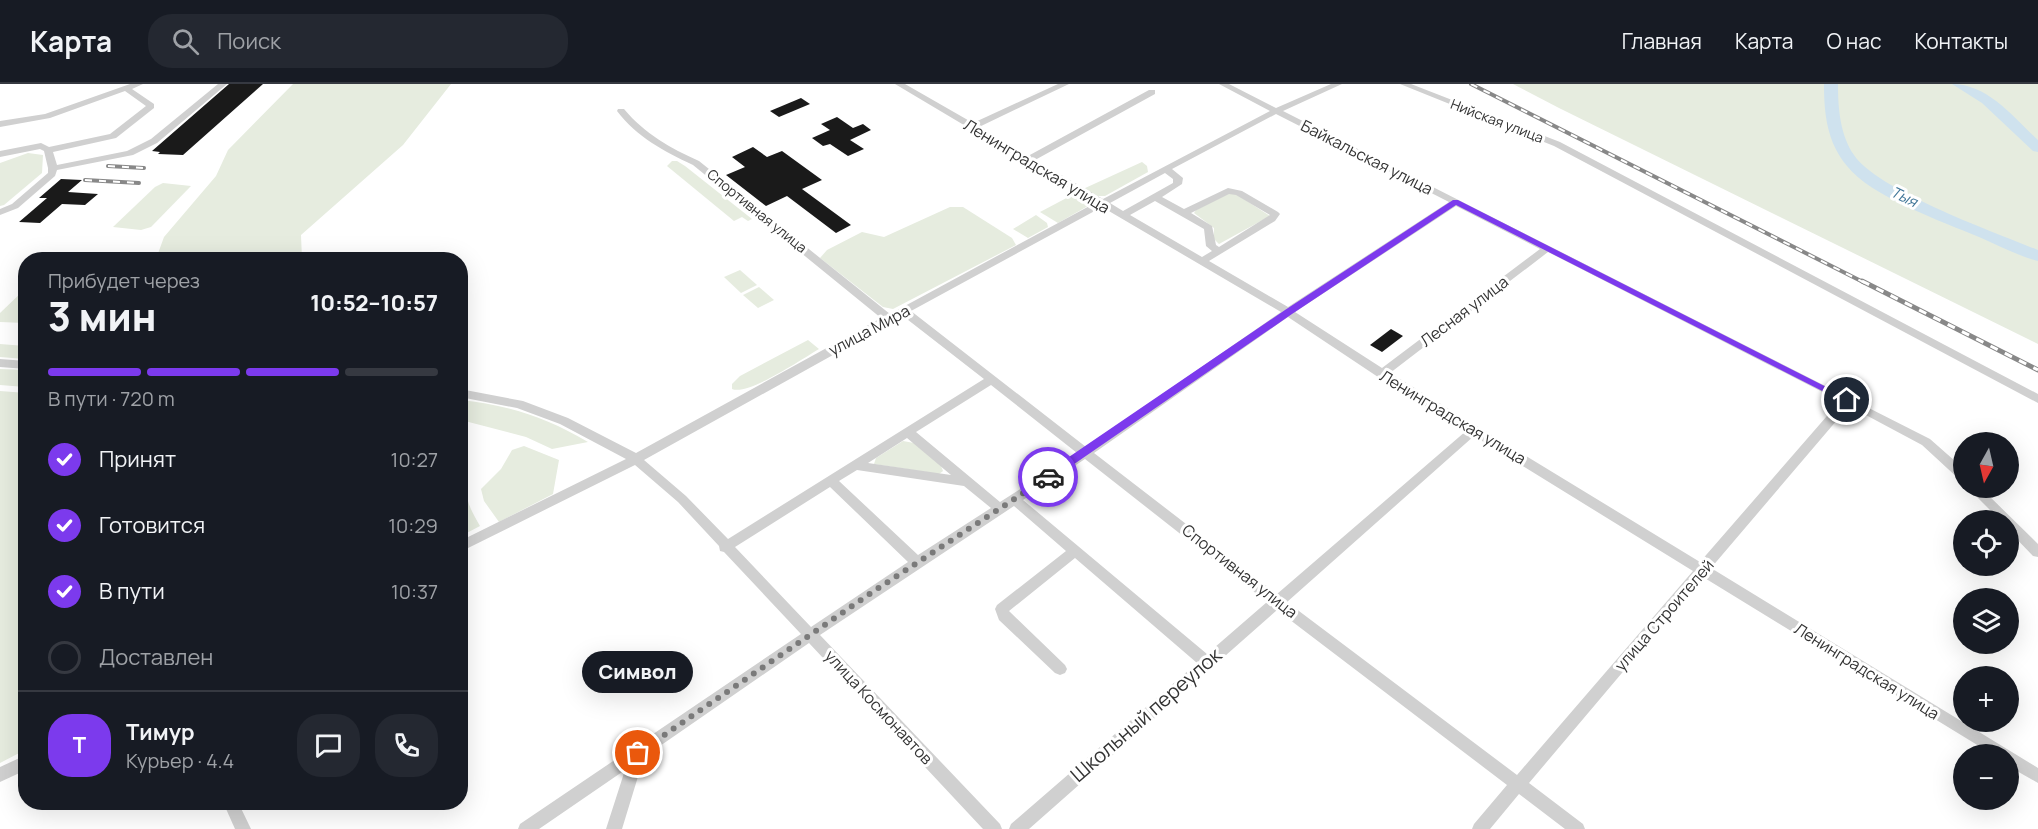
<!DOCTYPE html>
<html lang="ru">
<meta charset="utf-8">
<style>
:root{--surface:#171b24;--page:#242831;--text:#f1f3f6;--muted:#9ea1a6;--line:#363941;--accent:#7c3aed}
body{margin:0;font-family:Manrope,sans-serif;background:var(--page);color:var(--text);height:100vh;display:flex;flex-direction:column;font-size:22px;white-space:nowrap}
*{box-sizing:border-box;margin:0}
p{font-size:20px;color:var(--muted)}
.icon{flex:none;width:33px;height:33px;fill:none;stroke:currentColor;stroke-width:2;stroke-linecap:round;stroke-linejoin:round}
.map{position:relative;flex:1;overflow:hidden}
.side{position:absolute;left:18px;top:168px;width:450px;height:558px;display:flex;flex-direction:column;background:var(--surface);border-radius:24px;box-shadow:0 6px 24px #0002}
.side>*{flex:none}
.needle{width:39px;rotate:188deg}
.buttons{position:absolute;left:1953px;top:348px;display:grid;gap:12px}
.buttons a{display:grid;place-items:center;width:66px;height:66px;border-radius:50%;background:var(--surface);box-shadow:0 6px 24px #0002;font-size:30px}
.pin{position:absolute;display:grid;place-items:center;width:51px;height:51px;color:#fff;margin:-26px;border:3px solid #fff;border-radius:50%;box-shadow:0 2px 6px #0007}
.courier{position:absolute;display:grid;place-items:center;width:60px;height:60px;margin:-30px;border:4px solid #7c3aed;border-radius:50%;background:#fff;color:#222;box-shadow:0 2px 8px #0007}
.bubble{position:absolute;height:42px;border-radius:21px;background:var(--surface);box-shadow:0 6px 24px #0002;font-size:20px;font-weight:800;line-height:42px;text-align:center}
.headline em{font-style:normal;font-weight:800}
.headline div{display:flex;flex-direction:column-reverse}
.headline{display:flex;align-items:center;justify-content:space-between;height:102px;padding:0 30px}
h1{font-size:39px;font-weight:800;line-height:45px}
.bar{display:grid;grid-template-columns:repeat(4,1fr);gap:9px 6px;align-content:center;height:72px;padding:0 30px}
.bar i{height:8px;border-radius:4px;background:var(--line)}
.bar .current{background:var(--accent)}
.bar p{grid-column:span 4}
.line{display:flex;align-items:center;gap:15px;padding:0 30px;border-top:2px solid var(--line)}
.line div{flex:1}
.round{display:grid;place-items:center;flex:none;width:63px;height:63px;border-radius:24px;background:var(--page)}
ol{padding:0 30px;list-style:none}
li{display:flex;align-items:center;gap:18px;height:66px}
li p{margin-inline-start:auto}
li .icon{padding:6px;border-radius:50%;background:var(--accent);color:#fff;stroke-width:4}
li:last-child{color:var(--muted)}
li i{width:33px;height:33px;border:3px solid var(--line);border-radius:50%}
header{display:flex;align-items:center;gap:36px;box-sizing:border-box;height:84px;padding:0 30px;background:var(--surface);border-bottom:2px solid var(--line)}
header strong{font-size:28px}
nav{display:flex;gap:33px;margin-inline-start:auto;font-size:21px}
.search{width:420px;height:54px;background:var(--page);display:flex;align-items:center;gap:15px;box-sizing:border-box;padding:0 21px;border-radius:24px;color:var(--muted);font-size:22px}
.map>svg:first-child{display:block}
.green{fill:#e6ecdf}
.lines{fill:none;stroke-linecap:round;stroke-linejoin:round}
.river{fill:#cfe2ee;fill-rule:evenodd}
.building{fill:#1a1a1a}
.minor{fill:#d0d0d0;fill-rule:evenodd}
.rail-far1-casing{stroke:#888;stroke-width:4}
.rail-casing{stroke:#888;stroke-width:5}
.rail-far1{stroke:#fff;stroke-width:2;stroke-dasharray:7;stroke-linecap:butt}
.rail{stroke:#fff;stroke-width:3;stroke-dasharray:8;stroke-linecap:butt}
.route{fill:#7c3aed}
.done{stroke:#7a7a7a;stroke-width:6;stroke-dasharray:0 10.8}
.labels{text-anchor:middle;stroke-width:6;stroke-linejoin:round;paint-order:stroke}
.far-street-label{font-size:14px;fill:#333;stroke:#fff}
.far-water-label{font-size:15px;font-style:italic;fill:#3f7597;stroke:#fff}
.street-label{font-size:16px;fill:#333;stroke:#fff}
.near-street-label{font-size:20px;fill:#333;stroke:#fff}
</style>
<header>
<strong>Карта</strong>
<div class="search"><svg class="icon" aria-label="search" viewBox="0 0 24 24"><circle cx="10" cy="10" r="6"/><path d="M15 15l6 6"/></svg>Поиск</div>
<nav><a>Главная</a><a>Карта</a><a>О нас</a><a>Контакты</a></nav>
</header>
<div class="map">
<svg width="2038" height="745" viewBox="0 0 2038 745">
<rect width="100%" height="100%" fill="#fff"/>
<g class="green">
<polygon points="293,0 451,0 403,61 301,151 302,175 156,175 164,153 216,92 228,66"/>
<polygon points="1513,0 2038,0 2038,260 1559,24"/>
<polygon points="28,69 43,71 42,89 4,121 0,122 0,79"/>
<polygon points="672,77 677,77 685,82 752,135 748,137 742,133 734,137 667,82"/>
<polygon points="1142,78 1147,82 1148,88 1105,112 1096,112 1083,105"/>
<polygon points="163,99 191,102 151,143 141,146 113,143 155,103"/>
<polygon points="1076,109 1088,117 1088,122 1058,139 1040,128"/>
<polygon points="1226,110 1236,110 1270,132 1219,160 1214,155 1214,144 1194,129 1196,126"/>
<polygon points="950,123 963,123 1012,154 1016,161 893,225 883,223 820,174 827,166 862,148 884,153"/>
<polygon points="1036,131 1047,139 1048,143 1028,154 1013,145"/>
<polygon points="740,186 757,201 741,209 724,193"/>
<polygon points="759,203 774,216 758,224 743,211"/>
<polygon points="25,205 25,239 0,238 0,229"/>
<path d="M808,256l11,9c-17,10 -71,47 -87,40v-5l8,-8z"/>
<polygon points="0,260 25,262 25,275 0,273"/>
<polygon points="0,285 25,286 25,303 0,301"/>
<polygon points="0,307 26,309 25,666 0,679"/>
<path d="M460,316c48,5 86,17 128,42l-36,7 -26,-12 -65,-17z"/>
<polygon points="903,357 914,359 941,382 943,387 939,390 874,380 876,374"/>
<polygon points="524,362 559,376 553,410 499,438 484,417 481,405 501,385 512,366"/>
<path d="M460,397h6c-2,18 6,31 14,45l-19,10z"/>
</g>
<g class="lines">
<g class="river">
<path d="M1824,0h14c0,24 2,51 16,71 23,35 142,78 184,95v11c-20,-5 -40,-16 -59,-24 -36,-15 -109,-41 -132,-71 -20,-24 -23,-52 -23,-82z"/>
<path d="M1952,0c36,0 61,33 86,56v12l-5,-1 -51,-48z"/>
</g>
</g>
<g class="building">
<polygon points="229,0 263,0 183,71 158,70 160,68 152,67"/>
<polygon points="801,14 810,20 779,33 770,27"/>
<polygon points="837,33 853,44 863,40 871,46 850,56 864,65 848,72 830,60 823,62 812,54 830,46 821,40"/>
<polygon points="753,63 767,73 782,67 822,96 802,105 851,141 836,149 787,112 766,122 726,91 745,83 732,73"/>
<polygon points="61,95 82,96 68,108 98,110 85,121 62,120 40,139 19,138 47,114 39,114"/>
<polygon points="1391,245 1403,252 1382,268 1370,261"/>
</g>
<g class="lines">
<g class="minor">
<polygon points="130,0 143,0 132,5 154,20 154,24 116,54 53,68 57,81 127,67 151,55 218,0 227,0 157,59 133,71 57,86 55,92 18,124 0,131 0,125 12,120 48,89 48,84 44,67 40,65 0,73 0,67 41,59 49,63 110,50 146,22 125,7 50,34 0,43 0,37 45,30"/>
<path d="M895,0h10l68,39 85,-39h11l-90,43 49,29 121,-66h6v4l-120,66 68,39 167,-88 -51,-27h10l47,24 55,-24h11l-59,27 647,328 34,30v12l-4,-1 -38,-35 -73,-39 -138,162 327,200v15l-30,-17v-12h-16l-289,-177 -174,206 54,41 2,5h-20l-46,-35 -29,35h-18l2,-5 33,-39 -230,-175 -248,219h-20l2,-5 186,-161 -122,-105 -66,53 56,54 2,4 -2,4 -5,2 -5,-2 -56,-53 -4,-11 2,-4 69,-54 -52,-45 -194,129 180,189 2,5h-19l-174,-186 -165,114 -22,72h-16l19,-59 -86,59h-21l2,-5 281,-190 -77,-82 -4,-1 -1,-5 -41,-44 -43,-37 -175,87v-11l166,-82 -66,-35 -43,-16 -57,-11v-8l63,12 45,17 68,35 245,-135 -188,-153c-30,-14 -56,-28 -76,-54l1,-2h6c21,25 46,39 75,52l191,153 205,-111zM1276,30l173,88 -161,105 -79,-46 66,-40 5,-7 -2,-2 -36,-21 -14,-3 -44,21 -22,-12 20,-13 1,-6 -11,-9zM1165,89l8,6v4l-50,28 -13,-8zM1229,110l7,1 34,20 -51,32 -3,-2 -4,-19 -21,-13zM1155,117l49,28 2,17 6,5 -10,6 -72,-42zM1456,122l84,43 -158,119 -87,-56zM1102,123l179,105 -195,135 -175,-136zM1548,168l292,149 -140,161 -310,-189zM903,232l81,63 -256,160 -42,-43 -42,-36zM1288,233l90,60 88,54 -189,163 -183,-141zM991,301l86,68 -77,49 -84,-70zM1474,352l219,135 -176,204 -230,-173zM907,354l44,37 -83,-12zM1085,375l182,143 -60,52 -184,-154zM857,386l107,16 27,22 -73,47 -79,-74zM830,403l78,75 -97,65 -76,-80z"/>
<polygon points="1400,0 1411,0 1560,58 2038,310 2038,319 1554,62"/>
<polygon points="0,275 26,277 26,285 0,283"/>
<polygon points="1968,404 1981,404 2038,460 2038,473 2033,472 2008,446 2008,436 2000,436"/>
<polygon points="26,671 26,686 0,698 0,683"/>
<polygon points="223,718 238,718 251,745 235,745"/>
</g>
<defs>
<g id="rail-far1">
<polyline points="1471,0 1865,199"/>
<polyline points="108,82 144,84"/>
<polyline points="85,96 139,99"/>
</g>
<polyline id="rail" points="1862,197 2038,286"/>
</defs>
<use href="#rail-far1" class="rail-far1-casing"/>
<use href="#rail" class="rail-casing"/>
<use href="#rail-far1" class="rail-far1"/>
<use href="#rail" class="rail"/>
</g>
<polygon class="route" points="1453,116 1458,116 1852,316 1850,318 1844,318 1456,121 1292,230 1051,396 1044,396 1044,390 1285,226"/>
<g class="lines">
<polyline class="done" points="638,669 877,505 1048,393"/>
</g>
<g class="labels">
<g class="far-street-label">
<text transform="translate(1497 37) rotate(21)" y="5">Нийская улица</text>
<text transform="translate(757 127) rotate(39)" y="5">Спортивная улица</text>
</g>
<g class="far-water-label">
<text transform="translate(1904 113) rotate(26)" y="5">Тыя</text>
</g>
<g class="street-label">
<text transform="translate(1367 73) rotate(27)" y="6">Байкальская улица</text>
<text transform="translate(1037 82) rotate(31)" y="6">Ленинградская улица</text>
<text transform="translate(1464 227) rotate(-37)" y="6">Лесная улица</text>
<text transform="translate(869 246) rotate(-28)" y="6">улица Мира</text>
<text transform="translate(1453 333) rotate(31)" y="6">Ленинградская улица</text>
<text transform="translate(1240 487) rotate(38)" y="6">Спортивная улица</text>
<text transform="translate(1664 531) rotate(-49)" y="6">улица Строителей</text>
<text transform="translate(1867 587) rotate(32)" y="6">Ленинградская улица</text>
<text transform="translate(879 623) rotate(47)" y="6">улица Космонавтов</text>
</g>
<g class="near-street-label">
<text transform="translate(1146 631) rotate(-41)" y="7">Школьный переулок</text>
</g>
</g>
</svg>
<div class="buttons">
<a><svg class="needle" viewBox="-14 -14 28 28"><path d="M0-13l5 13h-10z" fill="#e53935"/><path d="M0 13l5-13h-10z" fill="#9ea1a6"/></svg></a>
<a><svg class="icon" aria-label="locate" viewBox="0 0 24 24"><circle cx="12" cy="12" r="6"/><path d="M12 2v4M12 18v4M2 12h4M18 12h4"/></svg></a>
<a><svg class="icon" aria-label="layers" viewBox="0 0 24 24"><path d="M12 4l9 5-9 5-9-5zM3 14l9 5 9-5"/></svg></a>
<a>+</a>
<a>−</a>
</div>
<div class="pin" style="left:638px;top:669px;background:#ea580c"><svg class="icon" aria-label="bag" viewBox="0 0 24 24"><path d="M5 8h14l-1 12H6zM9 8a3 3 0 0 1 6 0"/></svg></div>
<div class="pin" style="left:1847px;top:316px;background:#1f2937"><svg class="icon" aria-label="home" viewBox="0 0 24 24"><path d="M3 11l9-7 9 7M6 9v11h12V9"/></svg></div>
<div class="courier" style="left:1048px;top:393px"><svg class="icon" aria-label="car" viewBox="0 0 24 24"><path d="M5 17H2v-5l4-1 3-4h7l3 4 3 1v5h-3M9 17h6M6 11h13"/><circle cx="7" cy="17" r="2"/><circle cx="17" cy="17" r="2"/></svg></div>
<div class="bubble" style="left:582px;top:567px;width:111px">Символ</div>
<section class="side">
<div class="headline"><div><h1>3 мин</h1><p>Прибудет через</p></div><em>10:52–10:57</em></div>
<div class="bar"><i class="current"></i><i class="current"></i><i class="current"></i><i></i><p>В пути · 720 m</p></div>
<ol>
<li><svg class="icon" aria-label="check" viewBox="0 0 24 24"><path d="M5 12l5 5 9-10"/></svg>Принят<p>10:27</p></li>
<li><svg class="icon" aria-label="check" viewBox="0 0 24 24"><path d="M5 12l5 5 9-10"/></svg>Готовится<p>10:29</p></li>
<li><svg class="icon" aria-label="check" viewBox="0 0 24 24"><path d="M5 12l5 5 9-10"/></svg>В пути<p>10:37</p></li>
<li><i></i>Доставлен</li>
</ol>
<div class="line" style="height:108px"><b class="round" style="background:var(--accent);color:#fff">Т</b><div><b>Тимур</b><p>Курьер · 4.4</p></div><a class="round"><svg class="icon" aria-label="chat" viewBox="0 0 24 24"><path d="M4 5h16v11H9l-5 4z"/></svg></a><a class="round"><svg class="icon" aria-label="phone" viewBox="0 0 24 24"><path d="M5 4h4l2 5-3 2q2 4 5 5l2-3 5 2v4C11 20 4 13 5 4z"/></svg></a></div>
</section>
</div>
